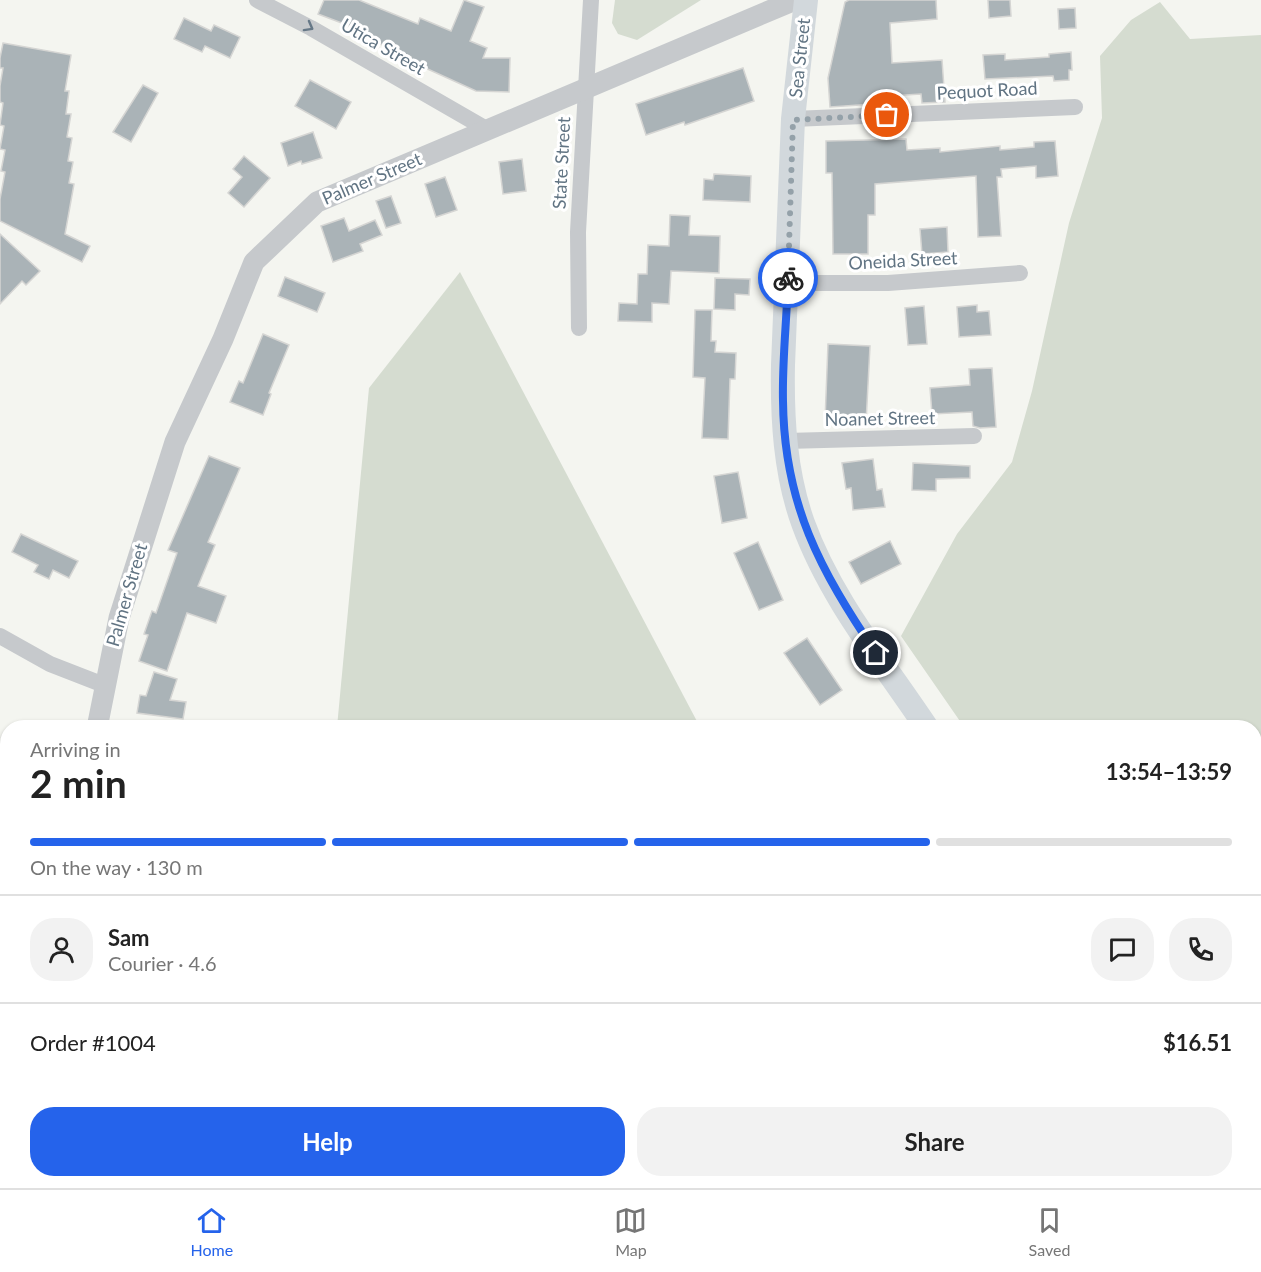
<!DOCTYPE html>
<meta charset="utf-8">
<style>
:root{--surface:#fff;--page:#f2f2f2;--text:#222;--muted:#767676;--line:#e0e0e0;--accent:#2563eb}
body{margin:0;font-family:Lato,sans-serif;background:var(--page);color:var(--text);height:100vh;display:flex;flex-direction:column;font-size:22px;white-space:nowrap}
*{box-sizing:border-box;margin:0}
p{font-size:20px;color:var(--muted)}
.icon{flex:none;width:33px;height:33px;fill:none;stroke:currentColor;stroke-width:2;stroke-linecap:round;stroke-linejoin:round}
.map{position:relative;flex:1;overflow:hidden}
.side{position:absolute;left:0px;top:720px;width:1262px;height:468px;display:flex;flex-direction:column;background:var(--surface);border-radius:24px 24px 0 0;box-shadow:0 2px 4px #0004}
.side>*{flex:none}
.pin{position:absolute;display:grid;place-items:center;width:51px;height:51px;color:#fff;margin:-26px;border:3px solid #fff;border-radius:50%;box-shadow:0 2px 6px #0007}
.courier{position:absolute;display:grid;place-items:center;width:60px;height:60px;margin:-30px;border:4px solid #2563eb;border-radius:50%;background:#fff;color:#222;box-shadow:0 2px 8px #0007}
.headline em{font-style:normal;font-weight:700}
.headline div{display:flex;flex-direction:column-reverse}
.headline{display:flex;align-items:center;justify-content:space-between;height:102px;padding:0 30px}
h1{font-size:39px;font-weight:700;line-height:45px}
.bar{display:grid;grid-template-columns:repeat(4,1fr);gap:9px 6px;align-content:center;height:72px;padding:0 30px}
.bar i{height:8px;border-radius:4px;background:var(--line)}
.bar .current{background:var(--accent)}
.bar p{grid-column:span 4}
.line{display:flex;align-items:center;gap:15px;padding:0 30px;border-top:2px solid var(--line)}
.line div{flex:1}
.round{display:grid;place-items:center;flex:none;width:63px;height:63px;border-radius:24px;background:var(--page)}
.button{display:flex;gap:12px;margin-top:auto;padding:12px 30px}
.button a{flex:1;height:69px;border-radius:24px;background:var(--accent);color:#fff;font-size:24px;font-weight:700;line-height:69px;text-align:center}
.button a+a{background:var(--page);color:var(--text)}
.tabs{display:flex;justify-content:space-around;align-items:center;height:84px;border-top:2px solid var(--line);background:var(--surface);font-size:16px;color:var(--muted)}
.tabs a{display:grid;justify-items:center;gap:3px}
.tabs .current{color:var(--accent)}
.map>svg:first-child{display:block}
.green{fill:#d5dcd0}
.building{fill:#aab3b7;stroke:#d5d5d3;stroke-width:1.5}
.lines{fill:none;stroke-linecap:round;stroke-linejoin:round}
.minor{stroke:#c6c9cc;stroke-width:16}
.tertiary{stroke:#c6c9cc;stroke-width:21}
.secondary{stroke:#d2d8dc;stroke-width:24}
.oneway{stroke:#667887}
.done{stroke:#94a1a9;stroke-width:6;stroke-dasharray:0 10.8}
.route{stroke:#2563eb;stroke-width:8}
.labels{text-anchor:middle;stroke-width:6;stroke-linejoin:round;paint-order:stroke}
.street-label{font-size:18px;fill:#617483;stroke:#fff}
</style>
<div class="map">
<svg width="1261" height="1188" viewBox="0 0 1261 1188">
<rect width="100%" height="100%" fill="#f4f5f0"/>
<g class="green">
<polygon points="615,0 701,0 637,40 618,34 612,23"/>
<polygon points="1160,2 1190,39 1261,35 1261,865 1254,872 1254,728 964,727 901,636 957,534 1012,462 1032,391 1069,223 1102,118 1100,56 1131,20"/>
<polygon points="460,272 700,727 337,727 369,388"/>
<polygon points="272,1181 939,1180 943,1188 271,1188"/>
</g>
<g class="building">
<polygon points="324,0 359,0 418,24 420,18 451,31 464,0 484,7 470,41 487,48 483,58 510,58 509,92 476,91 410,61 411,57 366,38 368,33 318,14"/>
<polygon points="849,0 936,0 937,19 890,23 892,63 942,60 945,102 922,103 921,94 873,97 874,104 830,107 828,78 845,2"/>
<polygon points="988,0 1010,0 1011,16 989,18"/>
<polygon points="1075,8 1076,28 1059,29 1058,9"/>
<polygon points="184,18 211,31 214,25 240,37 230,58 205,46 202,52 174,39"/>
<polygon points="3,43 71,55 65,91 69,91 66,114 71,114 67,137 72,138 68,161 73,162 69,183 74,184 65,234 90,246 82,262 0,221 0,199 5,172 1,171 5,150 0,149 4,126 0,125 3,103 0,102 0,86 3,68 0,68 0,58"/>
<polygon points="1071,52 1072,70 1069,70 1069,80 1054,81 1053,76 985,79 983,55 1005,54 1005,60 1049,57 1049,54"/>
<polygon points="743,68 754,101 685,125 684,122 646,135 636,104"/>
<polygon points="310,80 351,102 336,129 295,106"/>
<polygon points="143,85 158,93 131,142 113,132"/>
<polygon points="313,132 322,158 302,164 301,161 288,166 281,143"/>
<polygon points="906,139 907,150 940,148 940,152 1000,146 1000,150 1034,147 1034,142 1055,141 1058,176 1036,178 1036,166 1001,169 1002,177 997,177 1001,236 978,237 976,176 875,184 875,215 868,215 868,254 833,254 832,173 826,173 826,141"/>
<polygon points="244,156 270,178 244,207 228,193 242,177 233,169"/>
<polygon points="522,159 526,191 503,194 499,162"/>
<polygon points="714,174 751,176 750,202 703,200 704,179 713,180"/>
<polygon points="445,177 457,210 436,217 425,184"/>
<polygon points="391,196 401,223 386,228 376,201"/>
<polygon points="670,215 690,216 689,235 720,236 719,273 671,271 669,304 652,303 652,322 618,321 619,303 637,304 638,274 647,274 648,245 669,246"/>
<polygon points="344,218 349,231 375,220 382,235 360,244 363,251 333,262 321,226"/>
<polygon points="947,227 948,252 922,254 920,229"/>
<polygon points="0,234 40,271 26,285 22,281 0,304"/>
<polygon points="285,277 325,293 317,312 278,296"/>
<polygon points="715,278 750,279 749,295 735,294 735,310 714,309"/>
<polygon points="977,305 977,312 989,311 991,335 959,337 957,307"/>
<polygon points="924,306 927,344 908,345 905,308"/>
<polygon points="695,310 712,310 711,341 716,341 715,352 736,353 735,379 730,379 728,439 702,438 705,378 693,377"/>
<polygon points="263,334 289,345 269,393 271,394 263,415 230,402 239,381 243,383"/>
<polygon points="828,344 870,346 866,423 825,421"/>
<polygon points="992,368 996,427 980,428 973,426 972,412 932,414 930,388 970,385 969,369"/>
<polygon points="209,456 240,468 208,542 215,545 198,586 226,596 216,623 187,613 167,671 139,661 148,635 144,634 152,611 156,613 177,553 168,550"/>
<polygon points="873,459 877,490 882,489 885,507 853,510 851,488 846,489 842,463"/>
<polygon points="913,463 970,466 970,478 936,479 936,491 912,490"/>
<polygon points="738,472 747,518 722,523 714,476"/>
<polygon points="21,534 78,561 69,578 53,570 49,579 34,572 38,565 12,552"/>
<polygon points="890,541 901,564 861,584 849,562"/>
<polygon points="758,542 783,600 759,610 734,553"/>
<polygon points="807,638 842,690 820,705 784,653"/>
<polygon points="154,672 177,679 170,700 186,702 183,719 137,713 140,695 146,696"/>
</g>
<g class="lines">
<g class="minor">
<polyline points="257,0 311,28 488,130"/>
<polyline points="793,119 1075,107"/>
<polyline points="788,283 888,283 1020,273"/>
<polyline points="579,328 578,232 591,0"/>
<polyline points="786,441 974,436"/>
<polyline points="0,636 50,664 104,685"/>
<polyline points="0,882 8,886"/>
<polyline points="0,1124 8,1128"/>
</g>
<g class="tertiary">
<polyline points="97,728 119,618 175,442 223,339 254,262 317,202 795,0"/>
<polyline points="15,1188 17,1180"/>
</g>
<g class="secondary">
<path d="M806,0l-13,119 -10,246c-1,53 2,108 20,158 27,75 80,139 124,205"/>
<polyline points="1254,1178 1261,1186"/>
</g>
</g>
<defs><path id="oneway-chevron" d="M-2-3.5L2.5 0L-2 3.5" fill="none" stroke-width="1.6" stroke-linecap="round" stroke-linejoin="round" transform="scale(1.5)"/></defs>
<use class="oneway" href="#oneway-chevron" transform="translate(309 27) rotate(29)"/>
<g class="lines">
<polyline class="done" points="788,278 793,120 887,115"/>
<path class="route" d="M788,278c-1,41 -6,82 -5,123 1,103 37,169 93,252"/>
</g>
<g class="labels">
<g class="street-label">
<text transform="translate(383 47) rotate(30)" y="6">Utica Street</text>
<text transform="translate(800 58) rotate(-84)" y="6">Sea Street</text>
<text transform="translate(987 91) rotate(-3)" y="6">Pequot Road</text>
<text transform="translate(562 163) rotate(-87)" y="6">State Street</text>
<text transform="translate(372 179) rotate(-23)" y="6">Palmer Street</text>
<text transform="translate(903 261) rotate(-3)" y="6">Oneida Street</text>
<text transform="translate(880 419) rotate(-1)" y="6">Noanet Street</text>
<text transform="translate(127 595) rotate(-74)" y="6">Palmer Street</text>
</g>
</g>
</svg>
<div class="pin" style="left:887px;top:115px;background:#ea580c"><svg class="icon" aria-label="bag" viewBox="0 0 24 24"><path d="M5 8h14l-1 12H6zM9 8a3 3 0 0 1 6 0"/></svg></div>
<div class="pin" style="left:876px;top:653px;background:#1f2937"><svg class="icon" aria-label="home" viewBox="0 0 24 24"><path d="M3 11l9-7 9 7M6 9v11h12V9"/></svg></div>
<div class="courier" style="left:788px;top:278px"><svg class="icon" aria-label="bike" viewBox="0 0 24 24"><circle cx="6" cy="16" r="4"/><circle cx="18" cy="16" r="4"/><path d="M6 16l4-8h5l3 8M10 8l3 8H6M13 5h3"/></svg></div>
<section class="side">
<div class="headline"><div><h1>2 min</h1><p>Arriving in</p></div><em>13:54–13:59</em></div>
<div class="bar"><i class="current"></i><i class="current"></i><i class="current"></i><i></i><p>On the way · 130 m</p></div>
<div class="line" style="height:108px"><a class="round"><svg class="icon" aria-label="person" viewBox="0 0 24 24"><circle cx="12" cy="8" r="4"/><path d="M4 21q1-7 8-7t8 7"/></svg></a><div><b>Sam</b><p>Courier · 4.6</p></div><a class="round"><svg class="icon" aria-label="chat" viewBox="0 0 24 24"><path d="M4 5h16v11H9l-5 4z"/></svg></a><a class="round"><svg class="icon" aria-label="phone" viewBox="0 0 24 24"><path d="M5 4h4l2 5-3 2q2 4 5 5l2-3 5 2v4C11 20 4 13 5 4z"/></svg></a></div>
<div class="line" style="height:78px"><div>Order #1004</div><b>$16.51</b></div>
<div class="button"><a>Help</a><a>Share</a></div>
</section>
</div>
<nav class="tabs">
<a class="current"><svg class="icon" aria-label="home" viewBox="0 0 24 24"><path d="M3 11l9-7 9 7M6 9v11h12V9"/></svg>Home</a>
<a><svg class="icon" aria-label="map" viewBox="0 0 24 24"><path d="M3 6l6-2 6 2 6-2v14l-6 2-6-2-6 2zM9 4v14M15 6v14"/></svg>Map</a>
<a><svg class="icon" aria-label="saved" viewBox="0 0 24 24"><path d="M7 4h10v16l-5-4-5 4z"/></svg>Saved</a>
</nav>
